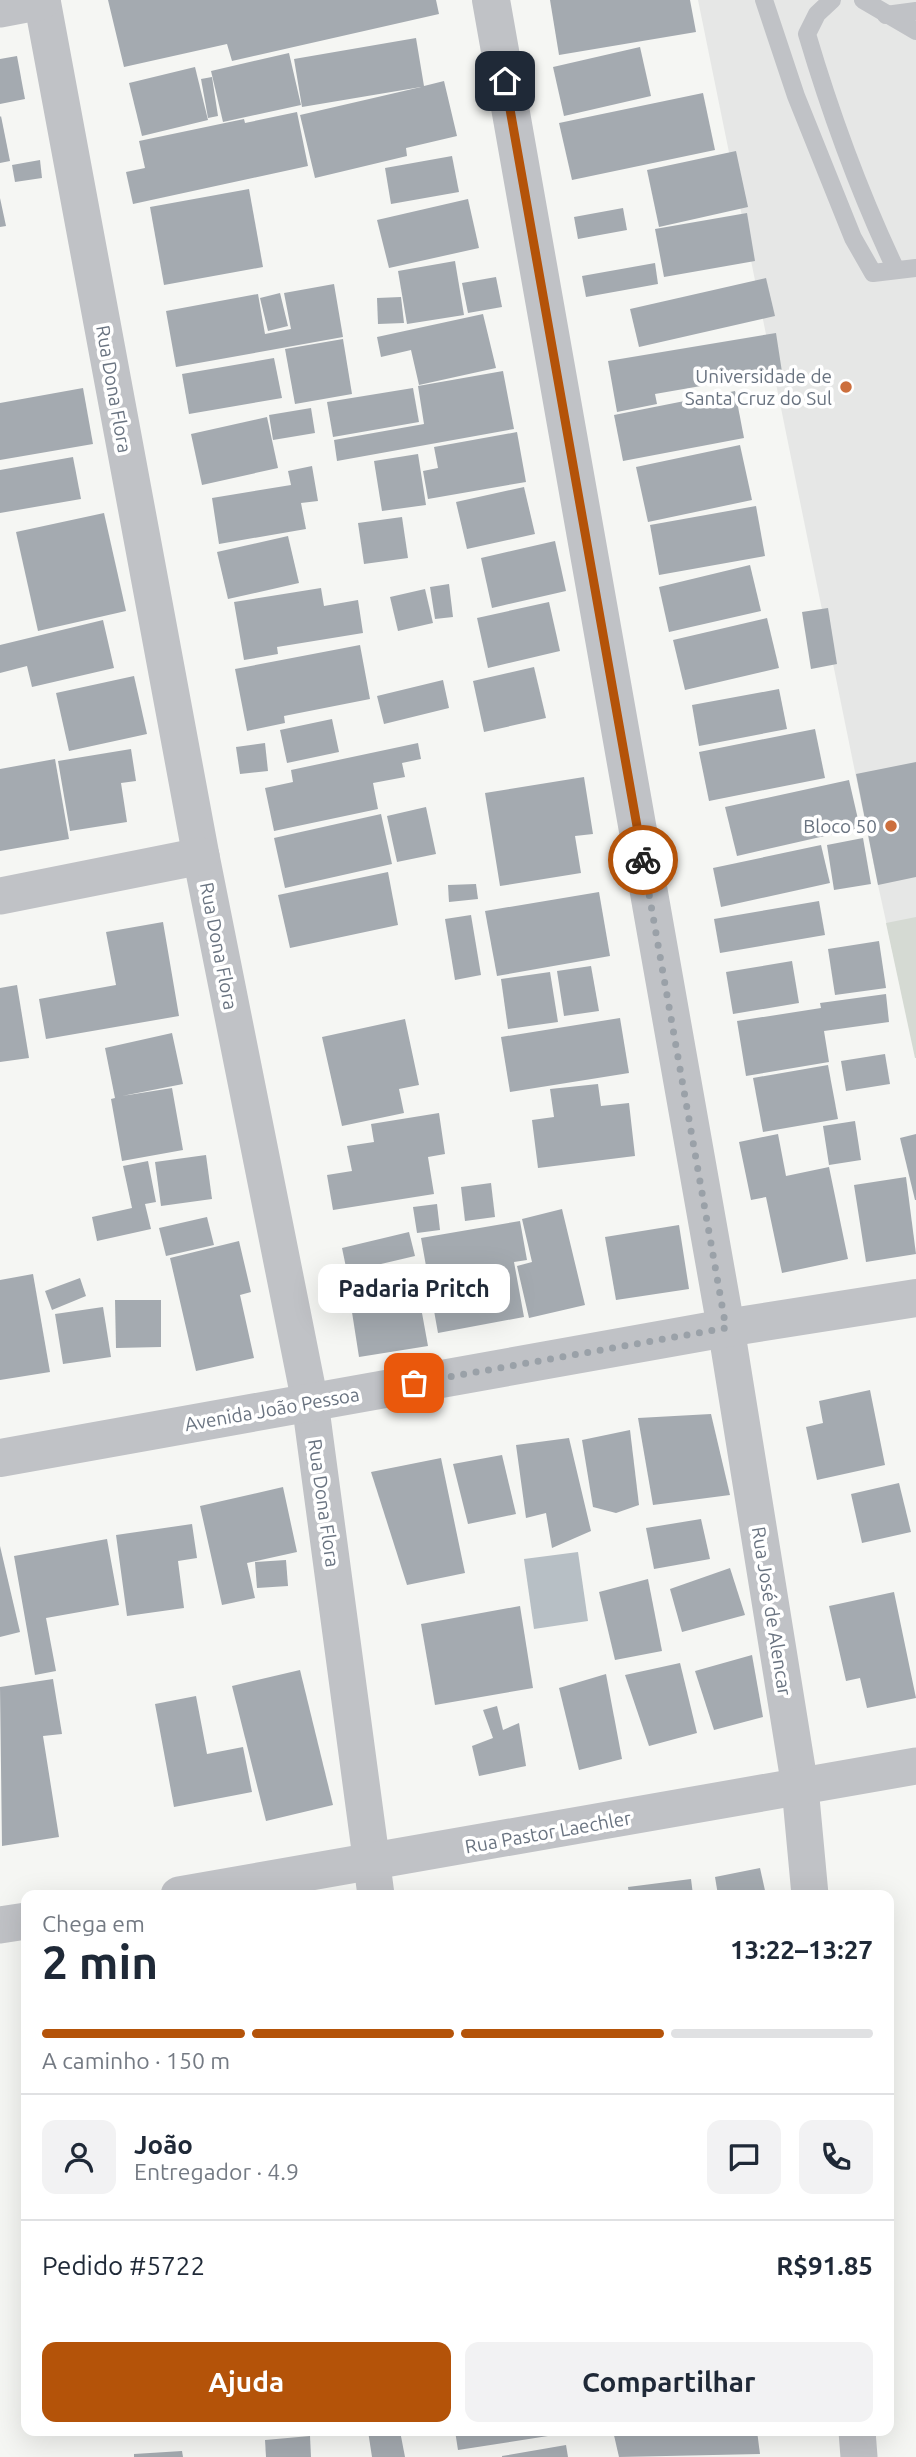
<!DOCTYPE html>
<html lang="pt">
<meta charset="utf-8">
<style>
:root{--surface:#fff;--page:#f2f2f3;--text:#1f2937;--muted:#747a83;--line:#e0e1e3;--accent:#b45309}
body{margin:0;font-family:Ubuntu,sans-serif;background:var(--page);color:var(--text);height:100vh;display:flex;flex-direction:column;font-size:26px;white-space:nowrap}
*{box-sizing:border-box;margin:0}
p{font-size:23px;color:var(--muted)}
.icon{flex:none;width:38px;height:38px;fill:none;stroke:currentColor;stroke-width:2;stroke-linecap:round;stroke-linejoin:round}
.map{position:relative;flex:1;overflow:hidden}
.drawer{position:absolute;left:21px;top:1890px;width:873px;height:546px;display:flex;flex-direction:column;background:var(--surface);border-radius:14px;box-shadow:0 7px 28px #0002}
.drawer>*{flex:none}
.pin{position:absolute;display:grid;place-items:center;width:60px;height:60px;color:#fff;margin:-30px;border-radius:14px;box-shadow:0 4px 10px #0006}
.courier{position:absolute;display:grid;place-items:center;width:70px;height:70px;margin:-35px;border:5px solid #b45309;border-radius:50%;background:#fff;color:#222;box-shadow:0 2px 9px #0007}
.bubble{position:absolute;height:49px;border-radius:14px;background:var(--surface);box-shadow:0 7px 28px #0002;font-size:23px;font-weight:700;line-height:49px;text-align:center}
.overview em{font-style:normal;font-weight:700}
.overview div{display:flex;flex-direction:column-reverse}
.overview{display:flex;align-items:center;justify-content:space-between;height:119px;padding:0 21px}
h1{font-size:46px;font-weight:700;line-height:52px}
.bar{display:grid;grid-template-columns:repeat(4,1fr);gap:10px 7px;align-content:center;height:84px;padding:0 21px}
.bar i{height:9px;border-radius:5px;background:var(--line)}
.bar .current{background:var(--accent)}
.bar p{grid-column:span 4}
.line{display:flex;align-items:center;gap:18px;padding:0 21px;border-top:2px solid var(--line)}
.line div{flex:1}
.round{display:grid;place-items:center;flex:none;width:74px;height:74px;border-radius:14px;background:var(--page)}
.button{display:flex;gap:14px;margin-top:auto;padding:14px 21px}
.button a{flex:1;height:80px;border-radius:14px;background:var(--accent);color:#fff;font-size:28px;font-weight:700;line-height:80px;text-align:center}
.button a+a{background:var(--page);color:var(--text)}
.map>svg:first-child{display:block}
.built{fill:#e6e7e6}
.green{fill:#d5dad3}
.water{fill:#b7bfc5}
.building{fill:#a4aab0}
.lines{fill:none;stroke-linecap:round;stroke-linejoin:round}
.service{stroke:#c0c2c6;stroke-width:18}
.minor{stroke:#c0c2c6;stroke-width:37}
.tertiary{stroke:#c0c2c6;stroke-width:38}
.done{stroke:#9aa1a8;stroke-width:7;stroke-dasharray:0 12.6}
.route{stroke:#b45309;stroke-width:9}
.poi-dot{fill:#cc6f3d;stroke:#fff;stroke-width:2.5}
.labels{text-anchor:middle;stroke-width:7;stroke-linejoin:round;paint-order:stroke}
.poi-label{font-size:19px;fill:#697380;stroke:#fff;text-anchor:end}
.street-label{font-size:19px;fill:#697380;stroke:#fff}
</style>
<div class="map">
<svg width="916" height="2457" viewBox="0 0 916 2457">
<rect width="100%" height="100%" fill="#f5f6f3"/>
<polygon class="built" points="698,0 916,0 916,1058 878,885"/>
<polygon class="green" points="916,917 916,1058 915,1058 886,923"/>
<polygon class="water" points="578,1552 588,1621 534,1629 524,1559"/>
<g class="building">
<polygon points="108,0 436,0 439,14 232,61 227,44 124,67"/>
<polygon points="550,0 690,0 696,32 559,55"/>
<polygon points="416,38 424,86 444,81 457,136 406,148 407,156 315,178 300,115 421,87 302,107 294,59"/>
<polygon points="640,47 651,96 564,116 553,67"/>
<polygon points="289,53 301,105 223,122 211,71"/>
<polygon points="17,56 25,99 0,104 0,59"/>
<polygon points="195,67 208,120 142,136 129,83"/>
<polygon points="212,77 218,116 208,118 201,79"/>
<polygon points="703,93 715,150 572,180 559,123"/>
<polygon points="297,112 308,166 133,204 126,172 145,168 139,141 244,119 245,123"/>
<polygon points="1,116 10,161 0,163 0,117"/>
<polygon points="736,151 748,207 659,227 647,170"/>
<polygon points="452,156 459,192 391,204 385,168"/>
<polygon points="40,160 42,178 15,182 12,165"/>
<polygon points="249,189 263,267 164,285 150,207"/>
<polygon points="0,198 6,226 0,227"/>
<polygon points="468,199 479,248 389,268 377,220"/>
<polygon points="623,208 627,230 578,239 574,217"/>
<polygon points="747,213 755,261 664,277 655,229"/>
<polygon points="455,261 464,315 407,324 398,271"/>
<polygon points="655,263 658,284 586,297 582,276"/>
<polygon points="496,277 502,307 468,313 462,283"/>
<polygon points="766,278 775,316 639,347 630,309"/>
<polygon points="334,284 343,337 176,367 166,311 258,294 265,334 291,329 284,293"/>
<polygon points="280,293 288,326 268,331 260,298"/>
<polygon points="401,297 404,323 378,324 377,298"/>
<polygon points="483,314 496,368 419,385 411,350 381,357 377,337"/>
<polygon points="776,333 782,372 655,394 657,404 617,412 608,361"/>
<polygon points="343,339 352,394 295,404 285,349"/>
<polygon points="274,358 282,398 189,414 182,374"/>
<polygon points="503,371 514,429 337,461 334,440 424,424 418,386"/>
<polygon points="83,388 93,444 0,460 0,403"/>
<polygon points="413,388 419,422 333,437 327,402"/>
<polygon points="735,391 744,438 623,461 614,415"/>
<polygon points="311,408 315,433 273,440 269,415"/>
<polygon points="267,417 278,468 202,485 191,434"/>
<polygon points="517,432 526,482 428,499 423,471 438,468 434,447"/>
<polygon points="740,445 752,500 648,522 636,467"/>
<polygon points="418,454 426,505 382,511 374,461"/>
<polygon points="73,457 81,499 0,513 0,470"/>
<polygon points="312,466 318,501 301,503 306,529 219,544 212,498 291,485 288,471"/>
<polygon points="524,487 535,534 467,549 456,502"/>
<polygon points="756,506 765,556 659,575 650,525"/>
<polygon points="104,513 126,611 38,631 16,532"/>
<polygon points="402,517 408,558 364,564 358,523"/>
<polygon points="288,536 299,583 228,599 217,552"/>
<polygon points="555,541 566,591 492,608 481,558"/>
<polygon points="750,565 761,611 669,632 659,587"/>
<polygon points="449,584 453,617 435,619 430,587"/>
<polygon points="321,588 324,606 358,600 363,633 277,647 278,654 244,660 234,602"/>
<polygon points="425,589 433,623 398,631 390,597"/>
<polygon points="549,602 560,651 488,668 477,618"/>
<polygon points="828,608 837,664 811,669 802,612"/>
<polygon points="767,618 779,668 685,690 673,640"/>
<polygon points="103,620 114,668 32,687 27,666 0,673 0,645"/>
<polygon points="360,645 370,699 284,716 285,723 247,731 235,669"/>
<polygon points="534,667 546,718 484,732 473,681"/>
<polygon points="134,676 147,734 69,751 56,693"/>
<polygon points="443,680 449,708 384,724 377,696"/>
<polygon points="779,689 787,729 699,746 692,705"/>
<polygon points="332,719 339,752 287,763 280,730"/>
<polygon points="815,729 825,778 709,801 699,752"/>
<polygon points="265,743 268,771 240,774 236,747"/>
<polygon points="418,743 421,759 402,763 405,777 373,783 378,809 274,831 265,788 293,782 291,770"/>
<polygon points="131,749 136,781 121,783 127,822 70,831 58,761"/>
<polygon points="55,759 69,839 0,851 0,769"/>
<polygon points="916,762 916,877 878,885 856,774"/>
<polygon points="584,777 593,834 575,836 581,873 500,886 485,793"/>
<polygon points="849,780 860,828 737,856 725,807"/>
<polygon points="426,807 436,854 397,862 387,816"/>
<polygon points="381,814 392,864 285,888 274,838"/>
<polygon points="863,838 871,884 834,890 827,845"/>
<polygon points="821,845 830,883 721,907 713,868"/>
<polygon points="388,872 398,925 290,948 278,895"/>
<polygon points="476,884 478,899 449,902 448,885"/>
<polygon points="599,892 610,956 497,976 485,911"/>
<polygon points="819,901 825,935 720,953 714,919"/>
<polygon points="471,915 481,975 455,980 445,919"/>
<polygon points="163,922 179,1016 46,1039 39,999 116,985 106,932"/>
<polygon points="879,941 886,988 835,995 828,949"/>
<polygon points="792,961 799,1003 733,1014 726,972"/>
<polygon points="591,966 599,1011 564,1016 557,971"/>
<polygon points="550,972 558,1022 508,1029 501,979"/>
<polygon points="17,985 29,1058 0,1062 0,988"/>
<polygon points="886,994 889,1022 824,1031 829,1062 746,1076 737,1021 821,1008 820,1003"/>
<polygon points="620,1018 629,1073 510,1092 501,1037"/>
<polygon points="405,1019 419,1085 399,1089 404,1113 342,1126 322,1037"/>
<polygon points="172,1033 183,1084 122,1096 172,1088 183,1150 122,1161 111,1099 115,1098 105,1048"/>
<polygon points="885,1054 890,1084 846,1091 841,1061"/>
<polygon points="828,1065 838,1119 763,1132 753,1078"/>
<polygon points="598,1084 601,1106 629,1103 635,1156 538,1168 532,1120 554,1117 550,1089"/>
<polygon points="439,1113 445,1154 428,1157 434,1194 333,1210 327,1175 352,1171 347,1146 374,1142 371,1124"/>
<polygon points="855,1121 861,1160 829,1165 823,1126"/>
<polygon points="778,1134 786,1176 829,1167 848,1259 782,1273 766,1197 751,1200 739,1142"/>
<polygon points="916,1134 916,1200 915,1200 900,1138"/>
<polygon points="206,1155 212,1199 161,1206 155,1162"/>
<polygon points="148,1161 156,1202 145,1204 151,1229 97,1241 92,1217 132,1208 123,1166"/>
<polygon points="906,1177 916,1254 866,1262 854,1185"/>
<polygon points="491,1183 495,1217 465,1221 461,1187"/>
<polygon points="437,1204 440,1230 417,1233 413,1207"/>
<polygon points="562,1209 585,1305 529,1318 517,1266 532,1262 522,1219"/>
<polygon points="207,1217 214,1245 166,1256 159,1228"/>
<polygon points="520,1221 527,1260 514,1262 524,1317 438,1333 421,1238"/>
<polygon points="679,1225 689,1289 616,1300 605,1237"/>
<polygon points="409,1232 415,1256 347,1272 342,1248"/>
<polygon points="239,1241 251,1292 240,1295 254,1358 196,1371 170,1258"/>
<polygon points="33,1274 50,1372 0,1380 0,1280"/>
<polygon points="80,1278 86,1296 52,1310 45,1291"/>
<polygon points="385,1287 389,1307 420,1302 428,1346 359,1357 349,1293"/>
<polygon points="115,1300 161,1300 161,1347 116,1348"/>
<polygon points="103,1307 111,1357 63,1364 55,1314"/>
<polygon points="870,1390 885,1465 817,1480 806,1427 823,1423 819,1401"/>
<polygon points="711,1414 730,1495 653,1505 638,1418"/>
<polygon points="630,1430 639,1505 616,1513 593,1507 582,1440"/>
<polygon points="569,1438 591,1531 552,1548 546,1513 526,1518 516,1445"/>
<polygon points="502,1455 516,1514 468,1524 453,1464"/>
<polygon points="441,1458 465,1573 407,1585 371,1472"/>
<polygon points="899,1483 911,1532 862,1543 851,1494"/>
<polygon points="283,1487 297,1552 247,1563 255,1598 222,1605 200,1506"/>
<polygon points="701,1519 710,1559 654,1569 646,1528"/>
<polygon points="192,1524 197,1558 178,1561 184,1608 127,1616 116,1535"/>
<polygon points="107,1539 119,1605 46,1618 56,1671 35,1675 14,1556"/>
<polygon points="0,1546 20,1632 0,1637"/>
<polygon points="286,1560 288,1586 257,1588 255,1562"/>
<polygon points="730,1568 745,1615 682,1632 670,1589"/>
<polygon points="648,1579 662,1651 615,1660 599,1592"/>
<polygon points="894,1592 916,1698 867,1708 860,1678 846,1681 829,1606"/>
<polygon points="520,1606 533,1688 435,1705 421,1624"/>
<polygon points="752,1655 763,1717 714,1730 695,1671"/>
<polygon points="680,1663 697,1733 649,1746 625,1675"/>
<polygon points="300,1670 333,1805 266,1821 232,1686"/>
<polygon points="606,1674 622,1759 579,1770 559,1688"/>
<polygon points="53,1679 62,1734 43,1736 59,1837 2,1846 0,1687"/>
<polygon points="196,1696 207,1754 243,1747 252,1792 174,1807 155,1704"/>
<polygon points="497,1706 503,1730 519,1723 526,1766 479,1776 472,1746 493,1738 483,1710"/>
<polygon points="760,1868 766,1895 718,1895 715,1877"/>
<polygon points="691,1879 693,1895 629,1895 628,1887"/>
<polygon points="368,2431 400,2431 405,2457 372,2457"/>
<polygon points="455,2431 547,2431 548,2436 458,2450"/>
<polygon points="613,2431 757,2431 760,2454 619,2457"/>
<polygon points="310,2436 311,2457 266,2457 265,2440"/>
<polygon points="566,2445 568,2457 502,2457 502,2456"/>
<polygon points="182,2451 183,2457 134,2457 134,2454"/>
</g>
<g class="lines">
<g class="service">
<polyline points="764,0 796,96 853,238 873,273 916,268"/>
<path d="M832,0l-15,14 -10,20c24,81 53,160 89,236"/>
<polyline points="863,0 916,31"/>
<polyline points="886,15 916,11"/>
</g>
<g class="minor">
<polyline points="42,0 201,856 310,1402 376,1895"/>
<polyline points="0,9 42,1"/>
<polyline points="0,896 201,856"/>
<polyline points="726,1328 800,1787 810,1895"/>
<polyline points="179,1895 916,1766"/>
<polyline points="0,1925 26,1921"/>
<polyline points="857,2431 859,2457"/>
</g>
<g class="tertiary">
<polyline points="491,0 726,1328"/>
<polyline points="0,1458 726,1328 916,1298"/>
</g>
</g>
<g class="lines">
<polyline class="done" points="414,1383 726,1328 643,860"/>
<polyline class="route" points="505,81 643,860"/>
</g>
<g class="poi-dot">
<circle cx="846" cy="387" r="7"/>
<circle cx="891" cy="826" r="7"/>
</g>
<g class="labels">
<g class="poi-label">
<text x="832" y="383">Universidade de<tspan x="832" dy="22">Santa Cruz do Sul</tspan></text>
<text x="877" y="833">Bloco 50</text>
</g>
<g class="street-label">
<text transform="translate(114 389) rotate(80)" y="7">Rua Dona Flora</text>
<text transform="translate(219 946) rotate(79)" y="7">Rua Dona Flora</text>
<text transform="translate(272 1409) rotate(-10)" y="7">Avenida João Pessoa</text>
<text transform="translate(324 1503) rotate(82)" y="7">Rua Dona Flora</text>
<text transform="translate(772 1611) rotate(81)" y="7">Rua José de Alencar</text>
<text transform="translate(548 1832) rotate(-10)" y="7">Rua Pastor Laechler</text>
</g>
</g>
</svg>
<div class="pin" style="left:414px;top:1383px;background:#ea580c"><svg class="icon" aria-label="bag" viewBox="0 0 24 24"><path d="M5 8h14l-1 12H6zM9 8a3 3 0 0 1 6 0"/></svg></div>
<div class="pin" style="left:505px;top:81px;background:#1f2937"><svg class="icon" aria-label="home" viewBox="0 0 24 24"><path d="M3 11l9-7 9 7M6 9v11h12V9"/></svg></div>
<div class="courier" style="left:643px;top:860px"><svg class="icon" aria-label="bike" viewBox="0 0 24 24"><circle cx="6" cy="16" r="4"/><circle cx="18" cy="16" r="4"/><path d="M6 16l4-8h5l3 8M10 8l3 8H6M13 5h3"/></svg></div>
<div class="bubble" style="left:318px;top:1264px;width:192px">Padaria Pritch</div>
<section class="drawer">
<div class="overview"><div><h1>2 min</h1><p>Chega em</p></div><em>13:22–13:27</em></div>
<div class="bar"><i class="current"></i><i class="current"></i><i class="current"></i><i></i><p>A caminho · 150 m</p></div>
<div class="line" style="height:126px"><a class="round"><svg class="icon" aria-label="person" viewBox="0 0 24 24"><circle cx="12" cy="8" r="4"/><path d="M4 21q1-7 8-7t8 7"/></svg></a><div><b>João</b><p>Entregador · 4.9</p></div><a class="round"><svg class="icon" aria-label="chat" viewBox="0 0 24 24"><path d="M4 5h16v11H9l-5 4z"/></svg></a><a class="round"><svg class="icon" aria-label="phone" viewBox="0 0 24 24"><path d="M5 4h4l2 5-3 2q2 4 5 5l2-3 5 2v4C11 20 4 13 5 4z"/></svg></a></div>
<div class="line" style="height:91px"><div>Pedido #5722</div><b>R$91.85</b></div>
<div class="button"><a>Ajuda</a><a>Compartilhar</a></div>
</section>
</div>
